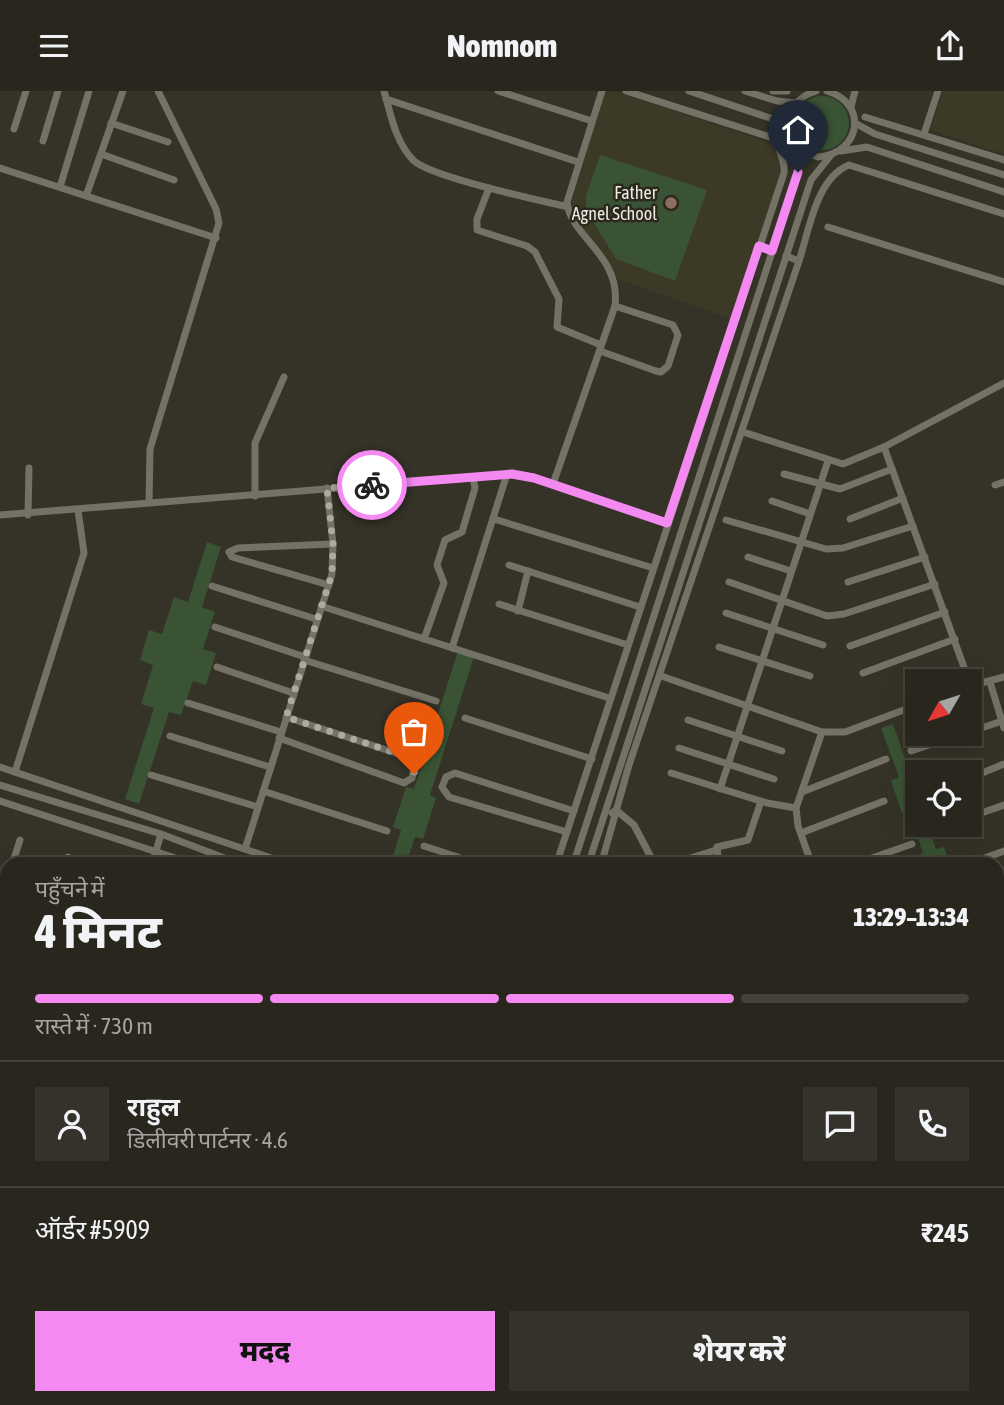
<!DOCTYPE html>
<html lang="hi">
<meta charset="utf-8">
<style>
:root{--surface:#28261d;--page:#34322a;--text:#f1f3f6;--muted:#a5a5a4;--line:#44433b;--accent:#f389f1}
body{margin:0;font-family:"Asap Condensed","Noto Sans Devanagari",sans-serif;background:var(--page);color:var(--text);height:100vh;display:flex;flex-direction:column;font-size:26px;white-space:nowrap}
*{box-sizing:border-box;margin:0}
p{font-size:23px;color:var(--muted)}
.icon{flex:none;width:38px;height:38px;fill:none;stroke:currentColor;stroke-width:2;stroke-linecap:round;stroke-linejoin:round}
.map{position:relative;flex:1;overflow:hidden}
.details{position:absolute;left:0px;top:766px;width:1004px;height:548px;display:flex;flex-direction:column;background:var(--surface);border-radius:21px 21px 0 0;box-shadow:0 7px 28px #0002,0 0 0 2px var(--line)}
.details>*{flex:none}
.needle{width:46px;rotate:231deg}
.tools{position:absolute;left:905px;top:578px;display:grid;gap:14px}
.tools a{display:grid;place-items:center;width:77px;height:77px;border-radius:0px;background:var(--surface);box-shadow:0 7px 28px #0002,0 0 0 2px var(--line);font-size:35px}
.pin{position:absolute;display:grid;place-items:center;width:60px;height:60px;color:#fff;margin:-72px -30px;border-radius:50% 50% 50% 0;rotate:-45deg;box-shadow:0 0 7px #0007}
.pin .icon{rotate:45deg}
.courier{position:absolute;display:grid;place-items:center;width:70px;height:70px;margin:-35px;border:5px solid #f389f1;border-radius:50%;background:#fff;color:#222;box-shadow:0 2px 9px #0007}
.summary em{font-style:normal;font-weight:800}
.summary div{display:flex;flex-direction:column-reverse}
.summary{display:flex;align-items:center;justify-content:space-between;height:119px;padding:0 35px}
h1{font-size:46px;font-weight:800;line-height:52px}
.bar{display:grid;grid-template-columns:repeat(4,1fr);gap:10px 7px;align-content:center;height:84px;padding:0 35px}
.bar i{height:9px;border-radius:5px;background:var(--line)}
.bar .on{background:var(--accent)}
.bar p{grid-column:span 4}
.line{display:flex;align-items:center;gap:18px;padding:0 35px;border-top:2px solid var(--line)}
.line div{flex:1}
.round{display:grid;place-items:center;flex:none;width:74px;height:74px;border-radius:0px;background:var(--page)}
.action{display:flex;gap:14px;margin-top:auto;padding:14px 35px}
.action a{flex:1;height:80px;border-radius:0px;background:var(--accent);color:#111;font-size:28px;font-weight:800;line-height:80px;text-align:center}
.action a+a{background:var(--page);color:var(--text)}
header{display:flex;justify-content:space-between;align-items:center;height:91px;padding:0 35px;background:var(--surface);font-size:32px;font-weight:800}
.map>svg:first-child{display:block}
.built{fill:#3d3927}
.green{fill:#3a5334}
.lines{fill:none;stroke-linecap:round;stroke-linejoin:round}
.minor{stroke:#747165;stroke-width:7}
.done{stroke:#acaaa1;stroke-width:7;stroke-dasharray:0 12.6}
.route{stroke:#f389f1;stroke-width:9}
.education-dot{fill:#8d6e63;stroke:#2b281d;stroke-width:2.5}
.labels{text-anchor:middle;stroke-width:5;stroke-linejoin:round;paint-order:stroke}
.poi-label{font-size:18px;fill:#eceae3;stroke:#2b281d;text-anchor:end}
</style>
<header><svg class="icon" aria-label="menu" viewBox="0 0 24 24"><path d="M4 6h16M4 12h16M4 18h16"/></svg>Nomnom<svg class="icon" aria-label="share" viewBox="0 0 24 24"><path d="M12 15V3M7 8l5-5 5 5M5 13v7h14v-7"/></svg></header>
<div class="map">
<svg width="1004" height="1314" viewBox="0 0 1004 1314">
<rect width="100%" height="100%" fill="#353227"/>
<g class="built">
<polygon points="614,0 773,53 780,74 779,89 732,228 615,187 570,117 602,9 607,1"/>
<polygon points="943,0 1004,0 1004,63 930,39"/>
<polygon points="0,1215 7,1217 7,1307 38,1307 35,1314 0,1314"/>
</g>
<g class="green">
<circle cx="822" cy="32" r="27"/>
<polygon points="600,64 707,99 675,190 616,168 586,119 586,105"/>
<polygon points="207,451 221,456 202,516 215,521 203,558 216,562 206,594 193,590 181,624 169,621 139,713 125,708 154,617 141,613 153,574 140,569 149,539 162,543 174,506 188,511"/>
<polygon points="458,560 474,566 430,704 436,707 423,748 415,746 406,773 390,774 401,739 393,736 406,696 414,698"/>
<polygon points="893,633 910,682 918,680 918,681 917,733 927,733 936,758 944,756 950,773 918,773 915,765 923,762 909,720 902,722 891,690 899,686 881,637"/>
</g>
<g class="lines">
<g class="minor">
<path d="M384,0c7,24 11,50 29,69 17,17 126,40 155,47"/>
<polyline points="498,0 592,30"/>
<polyline points="626,0 773,47"/>
<polyline points="689,0 773,28 789,38"/>
<polyline points="745,0 777,10 796,12"/>
<polyline points="773,0 787,0"/>
<path d="M816,0c-38,12 -34,54 2,66 43,-4 51,-53 9,-66"/>
<polyline points="386,8 578,71"/>
<polyline points="851,16 855,0"/>
<polyline points="865,26 1004,69"/>
<polyline points="111,32 168,51"/>
<polyline points="855,32 875,43 1004,84"/>
<polyline points="14,38 26,0"/>
<polyline points="924,43 938,0"/>
<polyline points="43,50 58,0"/>
<polyline points="841,60 867,56 1004,101"/>
<polyline points="101,63 174,89"/>
<polyline points="0,77 216,147"/>
<polyline points="60,96 89,0"/>
<polyline points="489,97 477,128 477,139 527,155 535,161 559,208 557,236 601,254"/>
<polyline points="86,105 123,0"/>
<polyline points="828,136 1004,191"/>
<path d="M799,170c10,-30 17,-83 50,-96l155,49"/>
<polyline points="600,260 656,280 661,281 668,275 678,244 673,234 615,215"/>
<polyline points="743,341 843,373 884,356 1004,292"/>
<polyline points="884,356 969,590"/>
<polyline points="784,383 840,398 892,378"/>
<path d="M553,393l62,-178c6,-52 -45,-69 -48,-104l35,-111"/>
<polyline points="995,394 1004,391"/>
<polyline points="255,405 255,352 284,286"/>
<polyline points="772,410 810,423"/>
<polyline points="149,412 150,358 219,132 216,118 158,0"/>
<polyline points="0,424 512,383 534,387 667,432"/>
<polyline points="28,424 29,377"/>
<polyline points="494,428 653,477"/>
<polyline points="850,428 903,407"/>
<polyline points="726,429 826,458 843,457 913,435"/>
<polyline points="748,466 791,480"/>
<polyline points="509,474 640,516"/>
<polyline points="729,491 827,525 844,523 935,493"/>
<polyline points="848,491 925,466"/>
<polyline points="329,494 232,466 229,461 238,457 333,453"/>
<polyline points="212,495 316,528"/>
<polyline points="499,513 628,554"/>
<polyline points="321,515 609,607"/>
<polyline points="518,520 528,480"/>
<polyline points="726,522 823,554"/>
<polyline points="215,536 305,566"/>
<polyline points="424,548 444,492 437,474 445,449 462,441 475,397 473,386"/>
<polyline points="850,555 945,521"/>
<polyline points="719,556 810,585"/>
<polyline points="452,557 507,383"/>
<polyline points="304,569 436,610"/>
<polyline points="217,576 293,602"/>
<polyline points="863,582 955,548"/>
<polyline points="661,585 822,641 845,641 917,614"/>
<polyline points="990,591 1004,637"/>
<polyline points="970,595 1004,586"/>
<polyline points="188,612 281,641"/>
<polyline points="465,627 592,668"/>
<polyline points="688,629 782,660"/>
<polyline points="970,641 1002,630"/>
<polyline points="170,645 270,676"/>
<polyline points="279,647 404,692 412,687 415,672 411,667 286,626"/>
<polyline points="679,657 774,688"/>
<polyline points="911,660 965,642"/>
<polyline points="0,676 292,774"/>
<polyline points="15,681 84,462 78,419"/>
<polyline points="671,682 767,712 796,717"/>
<polyline points="151,684 258,716"/>
<polyline points="970,687 1004,673"/>
<polyline points="0,694 161,743 243,774"/>
<polyline points="720,698 828,370"/>
<polyline points="263,700 387,740"/>
<polyline points="802,701 886,668"/>
<polyline points="0,710 197,774"/>
<polyline points="612,722 616,719 634,734 655,774"/>
<polyline points="970,726 1004,714"/>
<polyline points="935,737 947,733"/>
<polyline points="567,741 449,706 442,696 446,686 455,682 574,720"/>
<polyline points="801,742 884,710"/>
<polyline points="424,755 482,774"/>
<polyline points="245,758 332,483 333,453 327,397"/>
<polyline points="12,774 20,749"/>
<polyline points="65,774 68,766"/>
<polyline points="152,774 161,743"/>
<path d="M556,774l228,-692c2,-19 -15,-34 -11,-54"/>
<polyline points="573,774 798,81 796,53"/>
<polyline points="588,774 811,89 831,64"/>
<polyline points="601,774 629,674 799,170 786,165"/>
<polyline points="668,774 716,759"/>
<polyline points="719,774 717,756 748,749 761,710"/>
<polyline points="812,774 798,735 796,717 822,641"/>
<polyline points="852,774 912,753"/>
<polyline points="965,774 1004,760"/>
<polyline points="998,798 1004,796"/>
<polyline points="0,811 7,789"/>
<polyline points="0,842 7,844"/>
<polyline points="998,847 1004,845"/>
<polyline points="998,861 1004,858"/>
<polyline points="998,874 1004,872"/>
<polyline points="998,899 1004,897"/>
<polyline points="998,956 1004,958"/>
<polyline points="0,971 7,967"/>
<polyline points="998,992 1004,970"/>
<polyline points="998,1012 1004,1014"/>
<polyline points="0,1044 7,1046"/>
<polyline points="0,1120 7,1099"/>
<polyline points="0,1165 7,1167"/>
<polyline points="0,1183 7,1186"/>
<polyline points="0,1204 7,1206"/>
<polyline points="998,1264 1004,1261"/>
<polyline points="93,1307 112,1310 115,1314"/>
<polyline points="243,1307 251,1314"/>
<polyline points="258,1307 266,1314"/>
<polyline points="708,1307 729,1314"/>
<polyline points="46,1314 48,1307"/>
<polyline points="184,1314 184,1307"/>
<polyline points="319,1314 321,1307"/>
<polyline points="370,1314 377,1307"/>
<polyline points="393,1314 399,1307"/>
<polyline points="663,1314 665,1307"/>
<polyline points="900,1314 913,1307"/>
</g>
</g>
<g class="lines">
<polyline class="done" points="372,394 327,397 333,453 332,483 286,626 411,667 415,673 414,683"/>
<polyline class="route" points="372,394 512,383 534,387 667,432 759,155 772,160 798,81"/>
</g>
<circle class="education-dot" cx="671" cy="112" r="7"/>
<g class="labels">
<g class="poi-label">
<text x="657" y="108">Father<tspan x="657" dy="21">Agnel School</tspan></text>
</g>
</g>
</svg>
<div class="tools">
<a><svg class="needle" viewBox="-14 -14 28 28"><path d="M0-13l5 13h-10z" fill="#e53935"/><path d="M0 13l5-13h-10z" fill="#a5a5a4"/></svg></a>
<a><svg class="icon" aria-label="locate" viewBox="0 0 24 24"><circle cx="12" cy="12" r="6"/><path d="M12 2v4M12 18v4M2 12h4M18 12h4"/></svg></a>
</div>
<div class="pin" style="left:414px;top:683px;background:#ea580c"><svg class="icon" aria-label="bag" viewBox="0 0 24 24"><path d="M5 8h14l-1 12H6zM9 8a3 3 0 0 1 6 0"/></svg></div>
<div class="pin" style="left:798px;top:81px;background:#1f2937"><svg class="icon" aria-label="home" viewBox="0 0 24 24"><path d="M3 11l9-7 9 7M6 9v11h12V9"/></svg></div>
<div class="courier" style="left:372px;top:394px"><svg class="icon" aria-label="bike" viewBox="0 0 24 24"><circle cx="6" cy="16" r="4"/><circle cx="18" cy="16" r="4"/><path d="M6 16l4-8h5l3 8M10 8l3 8H6M13 5h3"/></svg></div>
<section class="details">
<div class="summary"><div><h1>4 मिनट</h1><p>पहुँचने में</p></div><em>13:29–13:34</em></div>
<div class="bar"><i class="on"></i><i class="on"></i><i class="on"></i><i></i><p>रास्ते में · 730 m</p></div>
<div class="line" style="height:126px"><a class="round"><svg class="icon" aria-label="person" viewBox="0 0 24 24"><circle cx="12" cy="8" r="4"/><path d="M4 21q1-7 8-7t8 7"/></svg></a><div><b>राहुल</b><p>डिलीवरी पार्टनर · 4.6</p></div><a class="round"><svg class="icon" aria-label="chat" viewBox="0 0 24 24"><path d="M4 5h16v11H9l-5 4z"/></svg></a><a class="round"><svg class="icon" aria-label="phone" viewBox="0 0 24 24"><path d="M5 4h4l2 5-3 2q2 4 5 5l2-3 5 2v4C11 20 4 13 5 4z"/></svg></a></div>
<div class="line" style="height:91px"><div>ऑर्डर #5909</div><b>₹245</b></div>
<div class="action"><a>मदद</a><a>शेयर करें</a></div>
</section>
</div>
